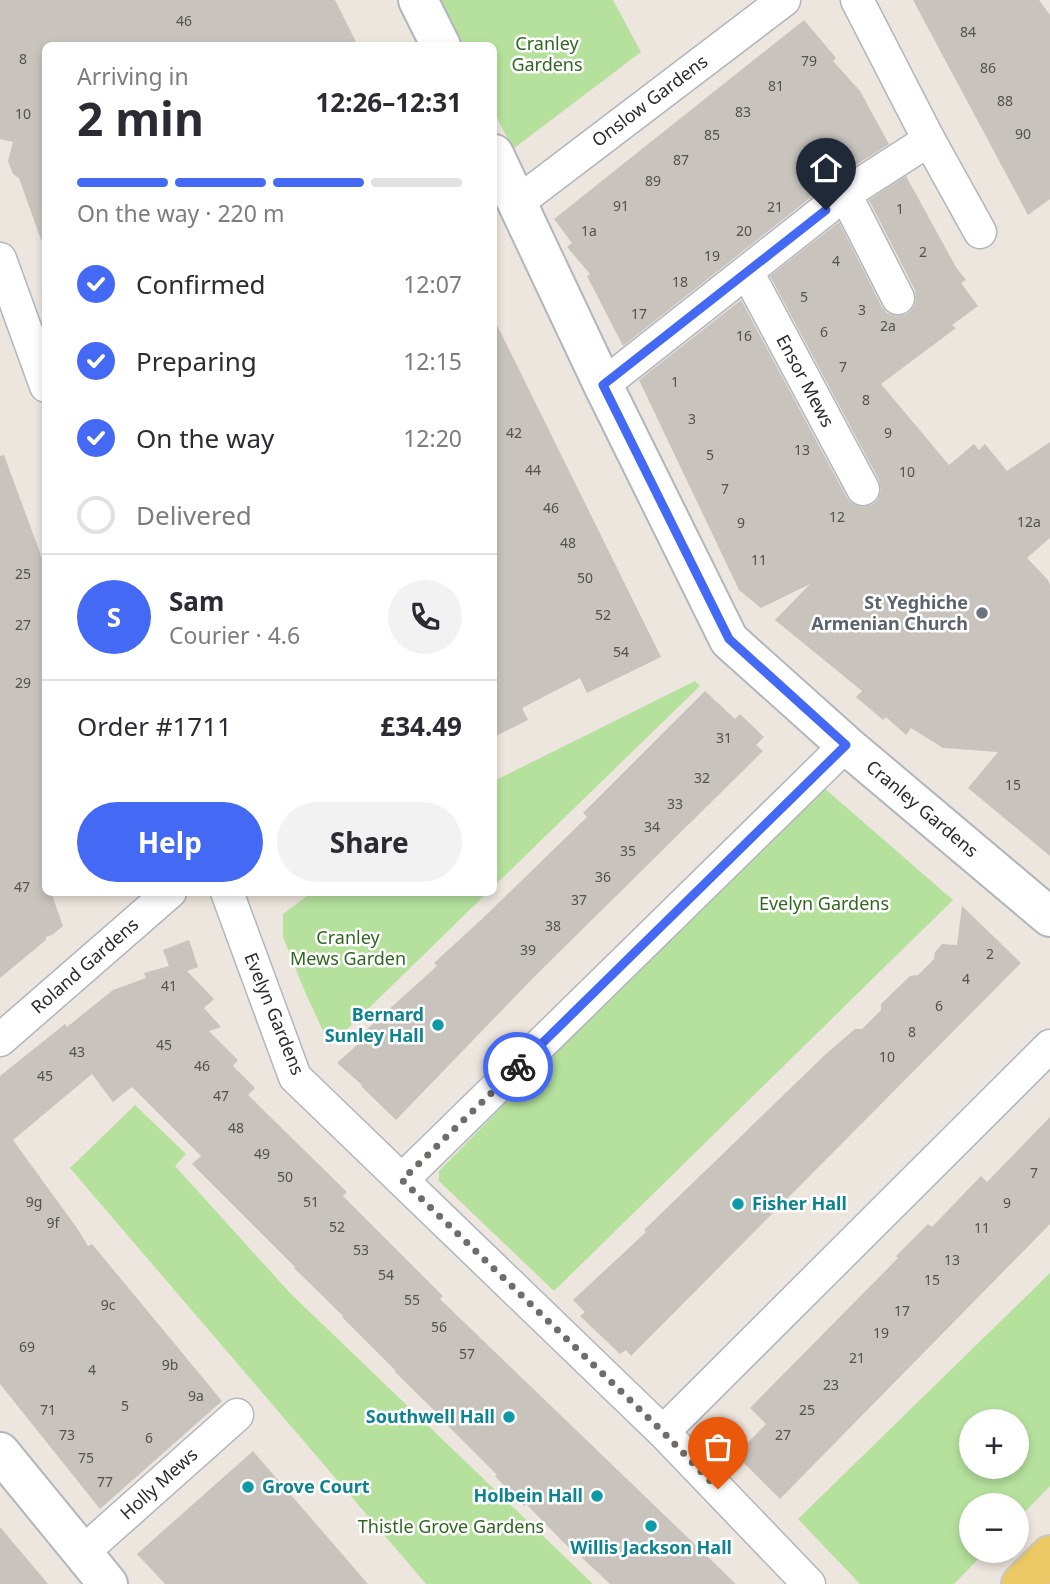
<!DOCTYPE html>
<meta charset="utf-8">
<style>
:root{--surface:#fff;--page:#f2f2f3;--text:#2b2b33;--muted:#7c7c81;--line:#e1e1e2;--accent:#4469f4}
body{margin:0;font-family:"Noto Sans",sans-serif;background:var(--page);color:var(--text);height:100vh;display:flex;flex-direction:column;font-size:26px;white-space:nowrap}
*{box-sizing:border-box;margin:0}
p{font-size:23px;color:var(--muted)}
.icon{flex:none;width:38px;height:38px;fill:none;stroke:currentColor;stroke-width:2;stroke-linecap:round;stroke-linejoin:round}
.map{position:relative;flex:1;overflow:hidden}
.drawer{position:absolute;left:42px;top:42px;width:455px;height:854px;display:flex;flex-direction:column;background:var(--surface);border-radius:10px;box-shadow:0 4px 10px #0003}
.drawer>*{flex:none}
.fabs{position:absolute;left:959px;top:1409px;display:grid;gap:14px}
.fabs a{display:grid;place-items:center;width:70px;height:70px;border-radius:50%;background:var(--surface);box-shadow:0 4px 10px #0003;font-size:35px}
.pin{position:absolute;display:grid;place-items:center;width:60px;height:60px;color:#fff;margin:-72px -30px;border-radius:50% 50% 50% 0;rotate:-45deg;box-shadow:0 0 7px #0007}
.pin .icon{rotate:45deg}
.courier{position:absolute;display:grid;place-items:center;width:70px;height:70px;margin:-35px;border:5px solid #4469f4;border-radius:50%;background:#fff;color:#222;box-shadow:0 2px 9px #0007}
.head em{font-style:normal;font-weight:700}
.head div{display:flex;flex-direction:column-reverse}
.head{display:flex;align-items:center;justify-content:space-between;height:119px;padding:0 35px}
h1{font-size:46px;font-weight:700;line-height:52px}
.bar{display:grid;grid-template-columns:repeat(4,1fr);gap:10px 7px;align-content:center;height:84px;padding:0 35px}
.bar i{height:9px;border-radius:5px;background:var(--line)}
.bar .current{background:var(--accent)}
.bar p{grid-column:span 4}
.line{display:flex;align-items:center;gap:18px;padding:0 35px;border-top:2px solid var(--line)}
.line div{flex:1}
.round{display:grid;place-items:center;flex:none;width:74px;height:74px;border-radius:37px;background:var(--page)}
ol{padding:0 35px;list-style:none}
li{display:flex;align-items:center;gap:21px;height:77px}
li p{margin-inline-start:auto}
li .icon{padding:7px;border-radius:50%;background:var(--accent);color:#fff;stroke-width:4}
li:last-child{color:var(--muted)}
li i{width:38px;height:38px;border:4px solid var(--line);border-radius:50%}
.button{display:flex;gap:14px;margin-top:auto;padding:14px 35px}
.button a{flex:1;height:80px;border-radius:42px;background:var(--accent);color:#fff;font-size:28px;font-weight:700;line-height:80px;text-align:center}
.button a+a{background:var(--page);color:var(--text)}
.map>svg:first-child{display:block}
.green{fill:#b5e19d;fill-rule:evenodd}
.building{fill:#c8c3bd}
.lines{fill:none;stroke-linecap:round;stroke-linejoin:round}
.street-casing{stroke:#b1b5be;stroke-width:35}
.secondary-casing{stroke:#b1b5be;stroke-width:42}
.primary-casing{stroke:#c8c8c8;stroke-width:42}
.street{stroke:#fff;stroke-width:32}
.secondary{stroke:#fff;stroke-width:38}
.primary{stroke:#ecc964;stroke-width:38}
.done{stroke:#6f6c6a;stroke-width:7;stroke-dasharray:0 12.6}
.route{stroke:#4469f4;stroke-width:9}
.worship-dot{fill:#6b7280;stroke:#fff;stroke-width:2.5}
.culture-dot{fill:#0f9aa8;stroke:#fff;stroke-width:2.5}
.labels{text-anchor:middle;stroke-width:5;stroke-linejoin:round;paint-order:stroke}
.number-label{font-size:14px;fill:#525150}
.park-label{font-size:18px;fill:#2e671d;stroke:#fff}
.street-label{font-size:18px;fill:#2b2b2b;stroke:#fff}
.worship-label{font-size:18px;font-weight:bold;fill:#5b616d;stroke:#fff;text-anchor:end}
.culture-label{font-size:18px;font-weight:bold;fill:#0d838f;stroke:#fff;text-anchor:end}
</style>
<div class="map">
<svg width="1050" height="1584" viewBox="0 0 1050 1584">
<rect width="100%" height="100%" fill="#ede6de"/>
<g class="green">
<polygon points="436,0 613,0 641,52 513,149 494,112 494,46 460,45"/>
<polygon points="695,681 700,686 494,886 494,781"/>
<polygon points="823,787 953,900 554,1291 439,1181 439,1171 815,788"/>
<polygon points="311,893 311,892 487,893 330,1046 305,992 283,937 283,914"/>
<polygon points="135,1105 186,1154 175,1166 290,1293 593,1584 426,1584 70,1168"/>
<path d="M1050,1273v213l-33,34v-15h-46v45l15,1 -32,33h-94l-62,-65zM971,1421h46v45h-46z"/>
</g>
<g class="building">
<polygon points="0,0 335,0 358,46 46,46 46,239 41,240 19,178 13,174 8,161 13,142 0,139"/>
<polygon points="913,0 1039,0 1050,15 1050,199 1028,215"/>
<polygon points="804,20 836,58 833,61 860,91 889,144 834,179 623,346 587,276 590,274 567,247 572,243 554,219"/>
<polygon points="906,176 956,267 966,280 961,283 978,306 952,325 956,328 881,384 949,465 974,444 979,450 985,444 1007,471 1050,442 1050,538 1027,558 1048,580 1050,585 1050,856 968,788 998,752 943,748 911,728 906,735 886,717 883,720 856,697 862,691 775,620 810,584 761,608 739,590 639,380 741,300 847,498 853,504 862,507 872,505 878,499 881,490 879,480 770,276 839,222 882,307 887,313 896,316 907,314 914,307 916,300 915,290 869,200"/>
<polygon points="494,319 661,657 587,693 580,678 522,708 528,720 494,737"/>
<polygon points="4,455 42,558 46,561 46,892 51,892 63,926 52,935 46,937 46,940 0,978 0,456"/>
<polygon points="705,691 735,719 740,714 764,737 756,745 763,751 532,979 396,1120 361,1086 362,1085 337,1063 358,1044 355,1040 437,966 434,963 483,918 587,817 583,813"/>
<polygon points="962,906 1021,963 631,1356 626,1350 620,1354 580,1316 585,1312 573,1300 646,1232 644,1230 827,1053 855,1029 862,1029 881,1010 881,1004 910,976 918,975 934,959 935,952 942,944 957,945"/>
<polygon points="189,940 198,967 187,971 214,999 204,1008 221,1027 209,1031 238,1060 233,1066 255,1088 248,1095 347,1192 343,1196 443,1296 440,1299 736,1584 610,1584 579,1555 577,1556 526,1504 524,1506 509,1491 495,1476 497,1475 447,1425 448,1424 395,1372 396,1371 342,1317 343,1316 294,1268 295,1267 192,1164 201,1156 132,1087 113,1102 92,1074 13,1140 79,1231 88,1246 92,1244 222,1401 100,1509 0,1384 0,1076 65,1024 67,1027 113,990 146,978 144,973 169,966 163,950"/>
<polygon points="1050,1117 1050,1224 780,1499 736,1455 766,1424 750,1408 898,1258 896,1256 928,1224 932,1227 981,1176 987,1182"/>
<polygon points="253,1451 368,1584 165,1584 137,1554"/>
<polygon points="0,1527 48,1584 0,1584"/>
</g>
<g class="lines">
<defs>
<g id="street">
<polyline points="857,0 929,140 980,232"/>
<polyline points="845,194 898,298"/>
<polyline points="517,203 784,0"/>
<polyline points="0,259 46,386"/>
<polyline points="747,272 863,489"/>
<polyline points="603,385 845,194 929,140"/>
<polyline points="227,892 295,1077 663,1432 809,1584"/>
<polyline points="0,1040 170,892"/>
<polyline points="402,1180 846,745"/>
<polyline points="663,1432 1050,1046"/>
<polyline points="82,1553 237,1415"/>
</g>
<g id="secondary">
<polyline points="418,0 441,46"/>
<polyline points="494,154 603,385 729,640 846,745 1050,917"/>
<polyline points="0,1452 108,1584"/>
</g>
<polyline id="primary" points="1021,1584 1050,1555"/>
</defs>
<use href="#street" class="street-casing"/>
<use href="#secondary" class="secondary-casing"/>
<use href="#primary" class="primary-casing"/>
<use href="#street" class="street"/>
<use href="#secondary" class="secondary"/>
<use href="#primary" class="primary"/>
</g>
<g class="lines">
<polyline class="done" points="518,1067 402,1180 663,1432 718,1489"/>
<polyline class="route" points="518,1067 846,745 729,639 603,385 826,210"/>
</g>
<circle class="worship-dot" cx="982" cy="613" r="7"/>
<g class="culture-dot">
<circle cx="438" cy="1025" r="7"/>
<circle cx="738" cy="1204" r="7"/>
<circle cx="509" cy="1417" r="7"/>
<circle cx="248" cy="1487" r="7"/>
<circle cx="597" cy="1496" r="7"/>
<circle cx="651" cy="1526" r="7"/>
</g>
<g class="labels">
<g class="number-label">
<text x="184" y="26">46</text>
<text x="968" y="37">84</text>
<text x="23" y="64">8</text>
<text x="809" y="66">79</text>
<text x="988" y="73">86</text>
<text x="776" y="91">81</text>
<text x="1005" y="106">88</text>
<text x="743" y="117">83</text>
<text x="23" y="119">10</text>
<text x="1023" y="139">90</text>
<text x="712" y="140">85</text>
<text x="681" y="165">87</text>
<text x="653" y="186">89</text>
<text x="621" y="211">91</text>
<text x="775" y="212">21</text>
<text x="900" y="214">1</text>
<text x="589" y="236">1a</text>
<text x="744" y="236">20</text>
<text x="923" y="257">2</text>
<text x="712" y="261">19</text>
<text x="836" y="266">4</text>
<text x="680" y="287">18</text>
<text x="804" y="302">5</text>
<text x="862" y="315">3</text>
<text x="639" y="319">17</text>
<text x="888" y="331">2a</text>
<text x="824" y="337">6</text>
<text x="744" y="341">16</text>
<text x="843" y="372">7</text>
<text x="675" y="387">1</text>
<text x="866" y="405">8</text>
<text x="692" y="424">3</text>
<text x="514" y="438">42</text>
<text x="888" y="438">9</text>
<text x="802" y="455">13</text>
<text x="710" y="460">5</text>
<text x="533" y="475">44</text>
<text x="907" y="477">10</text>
<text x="725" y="494">7</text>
<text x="551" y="513">46</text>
<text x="837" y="522">12</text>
<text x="1029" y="527">12a</text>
<text x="741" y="528">9</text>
<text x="568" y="548">48</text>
<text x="759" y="565">11</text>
<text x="23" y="579">25</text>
<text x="585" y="583">50</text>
<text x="603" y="620">52</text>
<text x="23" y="630">27</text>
<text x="621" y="657">54</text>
<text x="23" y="688">29</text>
<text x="724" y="743">31</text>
<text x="702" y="783">32</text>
<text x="1013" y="790">15</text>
<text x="675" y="809">33</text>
<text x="652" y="832">34</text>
<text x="628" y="856">35</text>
<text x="603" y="882">36</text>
<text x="22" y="892">47</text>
<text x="579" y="905">37</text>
<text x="553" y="931">38</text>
<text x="528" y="955">39</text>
<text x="990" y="959">2</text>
<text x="966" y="984">4</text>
<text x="169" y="991">41</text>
<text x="939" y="1011">6</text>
<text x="912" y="1037">8</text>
<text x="164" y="1050">45</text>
<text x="77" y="1057">43</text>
<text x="887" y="1062">10</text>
<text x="202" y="1071">46</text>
<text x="45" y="1081">45</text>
<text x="221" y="1101">47</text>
<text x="236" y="1133">48</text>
<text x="262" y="1159">49</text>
<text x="1034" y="1178">7</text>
<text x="285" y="1182">50</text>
<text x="34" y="1207">9g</text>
<text x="311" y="1207">51</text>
<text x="1007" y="1208">9</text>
<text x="53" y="1228">9f</text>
<text x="337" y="1232">52</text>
<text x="982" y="1233">11</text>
<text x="361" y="1255">53</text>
<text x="952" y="1265">13</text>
<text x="386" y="1280">54</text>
<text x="932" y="1285">15</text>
<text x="412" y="1305">55</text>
<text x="108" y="1310">9c</text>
<text x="902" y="1316">17</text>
<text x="439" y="1332">56</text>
<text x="881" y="1338">19</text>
<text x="27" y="1352">69</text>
<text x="467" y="1359">57</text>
<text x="857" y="1363">21</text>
<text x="170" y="1370">9b</text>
<text x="92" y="1375">4</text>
<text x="831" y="1390">23</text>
<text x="196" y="1401">9a</text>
<text x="125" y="1411">5</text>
<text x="48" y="1415">71</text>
<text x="807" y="1415">25</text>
<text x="67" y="1440">73</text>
<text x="783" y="1440">27</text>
<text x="149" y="1443">6</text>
<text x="86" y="1463">75</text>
<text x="105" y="1487">77</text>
</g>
<g class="park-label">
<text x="547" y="50">Cranley<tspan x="547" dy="21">Gardens</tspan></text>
<text x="824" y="910">Evelyn Gardens</text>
<text x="348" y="944">Cranley<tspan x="348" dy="21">Mews Garden</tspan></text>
<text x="451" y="1533">Thistle Grove Gardens</text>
</g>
<g class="street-label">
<text transform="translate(650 101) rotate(-37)" y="6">Onslow Gardens</text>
<text transform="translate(805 381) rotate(62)" y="6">Ensor Mews</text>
<text transform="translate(922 809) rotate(40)" y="6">Cranley Gardens</text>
<text transform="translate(85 966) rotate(-41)" y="6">Roland Gardens</text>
<text transform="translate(274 1014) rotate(68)" y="6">Evelyn Gardens</text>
<text transform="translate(159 1484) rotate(-42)" y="6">Holly Mews</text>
</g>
<g class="worship-label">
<text x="968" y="609">St Yeghiche<tspan x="968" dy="21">Armenian Church</tspan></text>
</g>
<g class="culture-label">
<text x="424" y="1021">Bernard<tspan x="424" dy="21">Sunley Hall</tspan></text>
<text x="752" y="1210" text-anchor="start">Fisher Hall</text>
<text x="495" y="1423">Southwell Hall</text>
<text x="262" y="1493" text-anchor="start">Grove Court</text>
<text x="583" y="1502">Holbein Hall</text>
<text x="651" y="1554" text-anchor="middle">Willis Jackson Hall</text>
</g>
</g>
</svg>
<div class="fabs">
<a>+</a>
<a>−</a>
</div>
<div class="pin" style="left:718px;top:1489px;background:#ea580c"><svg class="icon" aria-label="bag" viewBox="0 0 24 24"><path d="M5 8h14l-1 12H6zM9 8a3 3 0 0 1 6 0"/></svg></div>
<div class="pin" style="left:826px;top:210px;background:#1f2937"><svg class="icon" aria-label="home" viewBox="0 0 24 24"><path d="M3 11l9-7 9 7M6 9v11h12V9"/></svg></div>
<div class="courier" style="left:518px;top:1067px"><svg class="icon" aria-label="bike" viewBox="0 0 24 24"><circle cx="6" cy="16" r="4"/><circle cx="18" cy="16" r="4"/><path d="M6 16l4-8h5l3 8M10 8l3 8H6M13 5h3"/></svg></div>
<section class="drawer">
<div class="head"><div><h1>2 min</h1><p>Arriving in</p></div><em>12:26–12:31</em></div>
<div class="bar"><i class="current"></i><i class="current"></i><i class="current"></i><i></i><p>On the way · 220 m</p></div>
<ol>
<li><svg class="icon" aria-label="check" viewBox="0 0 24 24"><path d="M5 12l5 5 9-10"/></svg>Confirmed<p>12:07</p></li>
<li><svg class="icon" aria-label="check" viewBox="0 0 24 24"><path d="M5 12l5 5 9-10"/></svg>Preparing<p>12:15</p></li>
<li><svg class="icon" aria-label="check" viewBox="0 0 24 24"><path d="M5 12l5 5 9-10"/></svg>On the way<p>12:20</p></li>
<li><i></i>Delivered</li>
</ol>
<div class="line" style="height:126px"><b class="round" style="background:var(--accent);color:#fff">S</b><div><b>Sam</b><p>Courier · 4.6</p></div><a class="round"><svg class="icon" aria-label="phone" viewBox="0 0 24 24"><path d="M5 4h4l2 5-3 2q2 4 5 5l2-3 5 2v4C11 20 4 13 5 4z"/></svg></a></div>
<div class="line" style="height:91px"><div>Order #1711</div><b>£34.49</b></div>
<div class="button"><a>Help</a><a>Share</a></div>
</section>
</div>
